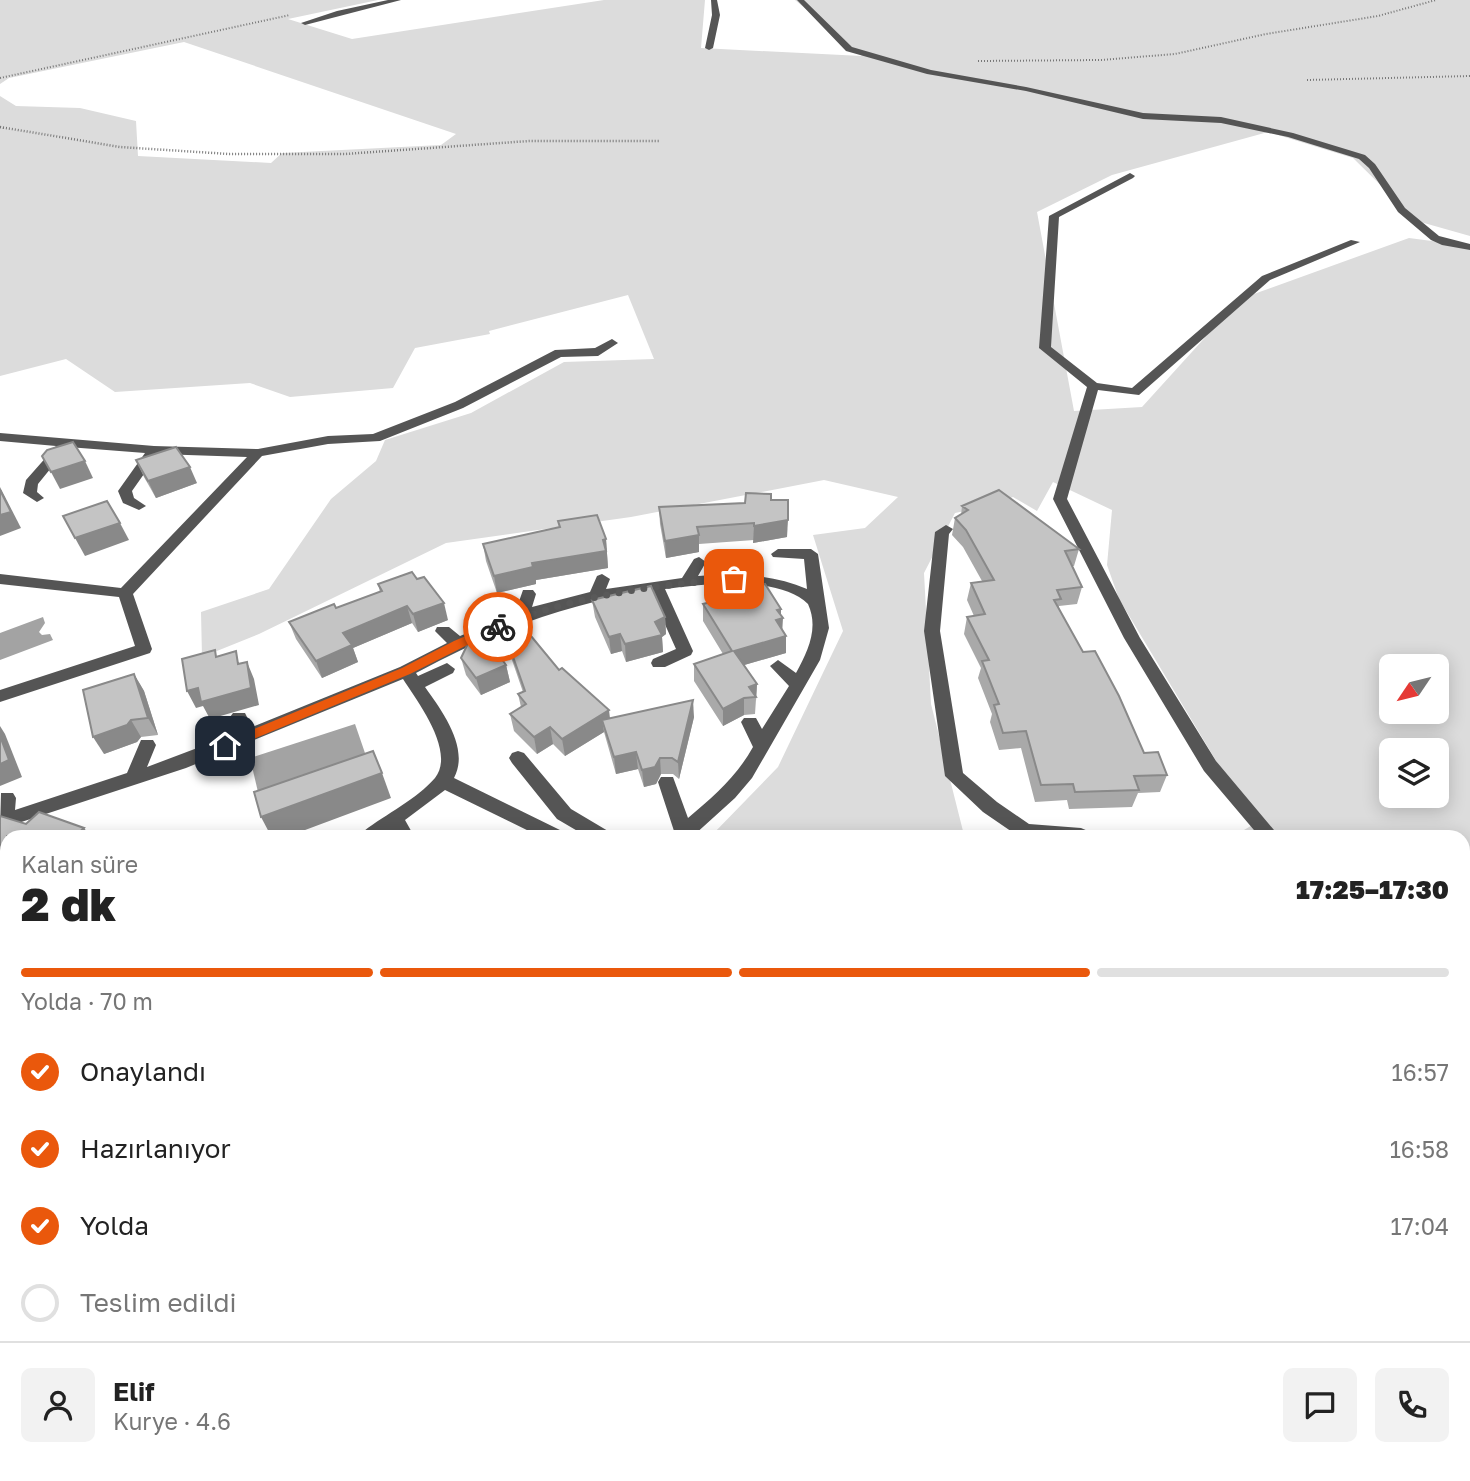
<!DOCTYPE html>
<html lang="tr">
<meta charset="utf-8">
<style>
:root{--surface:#fff;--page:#f2f2f2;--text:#222;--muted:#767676;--line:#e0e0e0;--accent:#ea580c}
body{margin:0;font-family:"Golos Text",sans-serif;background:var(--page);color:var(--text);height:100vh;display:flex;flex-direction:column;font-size:26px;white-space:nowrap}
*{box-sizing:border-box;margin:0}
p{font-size:23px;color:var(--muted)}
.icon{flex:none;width:38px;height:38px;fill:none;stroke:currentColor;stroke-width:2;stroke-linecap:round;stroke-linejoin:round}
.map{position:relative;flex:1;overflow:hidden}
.panel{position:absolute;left:0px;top:830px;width:1470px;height:653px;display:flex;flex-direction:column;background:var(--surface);border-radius:21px 21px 0 0;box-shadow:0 4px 18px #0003}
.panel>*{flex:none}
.needle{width:46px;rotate:235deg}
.buttons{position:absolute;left:1379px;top:654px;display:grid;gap:14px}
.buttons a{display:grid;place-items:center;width:70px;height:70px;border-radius:10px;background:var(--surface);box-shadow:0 4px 18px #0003;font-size:35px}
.pin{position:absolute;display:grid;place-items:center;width:60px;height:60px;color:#fff;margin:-30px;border-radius:14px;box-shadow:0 4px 10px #0006}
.courier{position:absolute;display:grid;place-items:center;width:70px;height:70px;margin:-35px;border:5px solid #ea580c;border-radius:50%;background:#fff;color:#222;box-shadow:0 2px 9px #0007}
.summary em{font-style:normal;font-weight:800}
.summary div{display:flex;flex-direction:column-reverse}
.summary{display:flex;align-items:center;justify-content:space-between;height:119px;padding:0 21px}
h1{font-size:46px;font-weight:800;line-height:52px}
.bar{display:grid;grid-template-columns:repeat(4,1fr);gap:10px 7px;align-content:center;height:84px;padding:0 21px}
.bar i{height:9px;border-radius:5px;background:var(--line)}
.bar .active{background:var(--accent)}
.bar p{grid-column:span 4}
.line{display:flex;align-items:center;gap:18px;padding:0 21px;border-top:2px solid var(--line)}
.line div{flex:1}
.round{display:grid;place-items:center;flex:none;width:74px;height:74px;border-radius:10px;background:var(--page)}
ol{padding:0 21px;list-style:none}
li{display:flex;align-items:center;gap:21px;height:77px}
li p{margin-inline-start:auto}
li .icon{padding:7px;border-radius:50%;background:var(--accent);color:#fff;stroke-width:4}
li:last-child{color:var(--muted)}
li i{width:38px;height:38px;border:4px solid var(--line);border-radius:50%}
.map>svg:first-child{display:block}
.green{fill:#dcdcdc;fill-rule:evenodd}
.water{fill:#a3a3a3}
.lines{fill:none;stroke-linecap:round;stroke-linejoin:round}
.path-far1{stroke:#777;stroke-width:2;stroke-dasharray:1 2;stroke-linecap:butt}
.path{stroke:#777;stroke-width:2.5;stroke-dasharray:1 2;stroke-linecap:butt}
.minor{fill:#555;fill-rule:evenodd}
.wall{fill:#a9a9a9}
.shaded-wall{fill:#898989}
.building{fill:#c4c4c4;stroke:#898989;stroke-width:2}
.route{fill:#ea580c}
.done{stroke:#595959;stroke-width:7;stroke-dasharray:0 12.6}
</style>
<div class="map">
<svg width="1470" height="1481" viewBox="0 0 1470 1481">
<rect width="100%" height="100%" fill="#fff"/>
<g class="green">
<path d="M0,0h378l-90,19 64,20 252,-39h101l-4,48 161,8 -67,-56h675v236l-53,-15 -64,-63 -85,-26 -156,43 -75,37 37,199 68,-4 98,-108 169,-61 61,8v1164l-7,-10v-564h-229l20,-12 -135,-225 -12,-34 5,-55 -59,-28 -16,29 -24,-14 -20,8 -38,8 -31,60 7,131 32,127 60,5h-312l67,-69 65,-136 -30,-96 52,-7 33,-31 -74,-17 -193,37 -185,26 -187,91 -57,23 -1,-45 68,-23 62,-90 45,-38 9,-21 86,-27 93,-51 90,-3 -26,-64 -139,36 1,3 -75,14 -22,40 -103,9 -40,-14 -135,9 -49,-33 -66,17v-280l16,10 64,2 56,13 2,35 133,7 11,-10 159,-8 15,-11 -272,-92 -175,36 -9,6zM1391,667h46v45h-46zM1391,751h46v45h-46z"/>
<polygon points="325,1475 1164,1475 1167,1481 321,1481"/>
</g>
<g class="water">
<polygon points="43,617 45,623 39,632 42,635 50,634 53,640 0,660 0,633"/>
<polygon points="355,724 366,756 258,792 250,758"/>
</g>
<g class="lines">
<g class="path-far1">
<polyline points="978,61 1101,60 1175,54 1266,34 1378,16 1436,0"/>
<polyline points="0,78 290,15"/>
<polyline points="1307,80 1470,76"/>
<polyline points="0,127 4,128"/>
</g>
<polyline class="path" points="0,127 120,147 229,154 345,154 529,141 660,141"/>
<g class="minor">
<polygon points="388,0 401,0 305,25 301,23 337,11"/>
<polygon points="711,0 717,0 720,15 713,48 709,50 705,48 712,15"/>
<polygon points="797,0 804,0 852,47 931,70 1026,87 1143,113 1221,117 1293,133 1365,155 1375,164 1405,208 1439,236 1470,244 1470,250 1442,245 1431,240 1398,212 1369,168 1359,159 1288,137 1221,123 1143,119 1026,91 927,74 846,51"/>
<polygon points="1130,173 1135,176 1133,178 1059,217 1051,347 1097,383 1132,388 1262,276 1351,240 1360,242 1270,280 1139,395 1098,390 1067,499 1140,638 1216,761 1279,836 1259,836 1204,771 1124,638 1053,499 1087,387 1039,348 1049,216"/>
<polygon points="612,339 618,343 598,356 561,357 463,408 380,441 328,444 262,456 133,594 152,649 150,653 0,702 0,690 135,646 119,597 0,584 0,574 121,588 247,457 158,454 132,491 134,498 146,506 139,510 123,503 118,491 145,453 68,447 38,484 37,492 44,498 37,502 23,493 26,480 56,446 0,441 0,433 154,446 258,449 328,436 373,434 455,402 555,350 595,348"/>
<polygon points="946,525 953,529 949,534 940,631 963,773 997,802 1029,824 1081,828 1088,831 1090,836 1018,836 983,812 945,776 924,631 935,532"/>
<path d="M778,549h33l7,5 11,74 -9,32 -68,118 -17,20 -42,38h-21l2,-5 -16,-49 3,-5h12l15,41c25,-21 49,-42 65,-71l-12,-25 3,-4h12l6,11 27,-43 -19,-20 8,-6 18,13c12,-22 23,-45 12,-69 -29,-29 -106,-20 -143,-15l28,62 -2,4 -26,12h-12l-2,-4 2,-4 23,-10 -26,-58c-85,13 -159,41 -234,82l2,3 29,-13 8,6 -2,4 -28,14c17,24 45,61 29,91l108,53 2,5h-25l-94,-46 -40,30 9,16h-19l-3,-6 -8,6h-22l2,-5c22,-17 53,-32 71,-53 21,-27 -18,-77 -32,-99l-217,89 -186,61 1,-36h12l3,5 -1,12 112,-37 14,-33h12l3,5 -9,22 90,-34 -7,-16 3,-4h12l7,14 148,-60 47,-24 -12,-12 2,-4h12l11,9 55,-23 8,-23h10l3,4 -4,13 58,-15 7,-16 5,-2 8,5 -4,10 76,-11 12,-19 5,-2 7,5 -8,14c37,-3 74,-2 109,13l-3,-30 -31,-2 -2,-3z"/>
<polygon points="518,751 524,753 571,809 608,831 610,836 586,836 557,819 512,763 509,758 512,753"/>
<polygon points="1463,1064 1470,1067 1470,1094 1463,1091"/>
<polygon points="7,1097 7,1120 0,1123 0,1100"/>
<rect x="1463" y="1104" width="7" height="22"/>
<polygon points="7,1172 7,1197 0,1200 0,1175"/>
<polygon points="96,1475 125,1475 123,1481 94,1481"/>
</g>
</g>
<g class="wall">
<polygon points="136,460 197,483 156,498 144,477"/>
<polygon points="771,500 787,537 753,543 754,540 699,544 699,552 666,558 660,524 659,507 745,503"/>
<polygon points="962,506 1079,549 1074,566 1072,566 1082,587 1077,604 1059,606 1059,608 1083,652 1144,753 1167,775 1160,792 1138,793 1132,807 1069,809 1067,800 1035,802 1021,748 999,750 990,722 992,714 978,678 981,668 964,634 967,617 974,616 967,600 971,583 982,581 963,547 952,535 955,518 961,515"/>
<polygon points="558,521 606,539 608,568 536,580 536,584 497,593 486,561 483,544 559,527"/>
<polygon points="378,584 448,620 418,632 412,623 353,648 358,662 322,678 296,639 289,622 336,608 380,592"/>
<polygon points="752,588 781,615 782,630 786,636 786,653 744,665 757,684 755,714 744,715 723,726 694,681 694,664 723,654 703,621 703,604 709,603 708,590"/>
<polygon points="592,600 665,617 666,634 662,637 663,652 626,662 622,651 611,654 595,617"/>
<polygon points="499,617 559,670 610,718 694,717 679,779 673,774 661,774 656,784 644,787 638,769 616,774 604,732 565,756 553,744 537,754 514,731 510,714 521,707 518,694 523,692 503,634"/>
<polygon points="461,658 506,665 510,682 481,695 466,675"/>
<polygon points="134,674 144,691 158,735 141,737 137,742 104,754"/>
<polygon points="0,816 26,824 84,828 90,836 7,836 7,896 0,893"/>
</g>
<g class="shaded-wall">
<polygon points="85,461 93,478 60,489 51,472"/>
<polygon points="190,467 197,483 156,498 148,481"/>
<polygon points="0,487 21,528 0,536"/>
<polygon points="788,520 787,537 753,543 754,526"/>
<polygon points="120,523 129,540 85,556 75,538"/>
<polygon points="699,535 699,552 666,558 665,541"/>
<polygon points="606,539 608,568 536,580 536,584 497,593 494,576"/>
<polygon points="444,603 448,620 418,632 413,614"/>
<polygon points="407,606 412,623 353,648 358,662 322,678 316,661 343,633"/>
<polygon points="781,609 781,618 783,618 782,635 775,637 777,610"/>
<polygon points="665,617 666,634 662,637 663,652 626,662 625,644 655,622"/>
<polygon points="620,634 622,651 611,654 609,637"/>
<polygon points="786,636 786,653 734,668 734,651"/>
<polygon points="247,662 254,679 259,705 210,719 203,706 196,708 187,691"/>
<polygon points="506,665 510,682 481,695 476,678"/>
<polygon points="134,674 144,691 158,735 148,718"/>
<polygon points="757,684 756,701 756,697 749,687"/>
<polygon points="744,698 744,715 723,726 723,709"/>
<polygon points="693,700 694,717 679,779 678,762"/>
<polygon points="609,710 611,727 602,720 604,732 565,756 562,739"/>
<polygon points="131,720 141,737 137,742 104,754 93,737"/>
<polygon points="0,726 5,734 22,777 0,786"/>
<polygon points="550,727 553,744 537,754 534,737"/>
<polygon points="636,752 638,769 616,774 614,757"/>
<polygon points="660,758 661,774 656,784 644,787 642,770"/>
<polygon points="382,773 391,798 289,836 271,836 261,817"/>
<polygon points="84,828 90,836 75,836"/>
<polygon points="7,1282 7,1303 0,1307 0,1286"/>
</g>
<g class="building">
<polygon points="73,442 85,461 51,472 42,456 47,450"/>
<polygon points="176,447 190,467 148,481 136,460"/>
<polygon points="0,490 11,512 0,515"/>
<polygon points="999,490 1079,549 1065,551 1082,587 1057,590 1061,599 1054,600 1083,652 1095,651 1119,696 1144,753 1158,752 1167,775 1134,776 1139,790 1075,792 1073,784 1041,785 1026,731 1003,733 994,705 999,704 982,661 989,660 967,617 985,614 971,583 994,580 966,530 955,518 968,510 962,506"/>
<polygon points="746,493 771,494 771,500 788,500 788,520 754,526 754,523 697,527 699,535 665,541 659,507 745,503"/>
<polygon points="107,501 120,523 75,538 63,516"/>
<polygon points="597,515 606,539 603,540 606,551 532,563 533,567 494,576 483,544 560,527 558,521"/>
<polygon points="412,572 417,579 424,577 444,603 413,614 407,606 343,633 352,645 316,661 289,622 334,604 336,608 382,591 378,584"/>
<polygon points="746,580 752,588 765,584 781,609 777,610 783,618 776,620 786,636 734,651 757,684 749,687 756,697 744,698 723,709 694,664 732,651 703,604 715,601 708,590"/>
<polygon points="651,586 665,617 655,622 662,635 625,644 620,634 609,637 592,600"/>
<polygon points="512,613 559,670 562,668 609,710 562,739 550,727 534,737 510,714 526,704 518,694 525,691 499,617"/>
<polygon points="472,635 485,636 506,665 476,678 461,658"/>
<polygon points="215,650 216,657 236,651 238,664 247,662 251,688 201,702 198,688 187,691 182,659"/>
<polygon points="134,674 148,718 131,720 127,725 93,737 83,690"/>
<polygon points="693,700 678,762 672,758 660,758 655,767 642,770 636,752 614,757 602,720"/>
<polygon points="0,736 9,760 0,764"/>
<polygon points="373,751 382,773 261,817 254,792"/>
<polygon points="39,812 84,828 75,836 7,836 7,886 0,883 0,816 26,824"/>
<polygon points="7,1199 7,1282 0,1286 0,1203"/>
</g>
<polygon class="route" points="494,624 503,627 410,674 229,749 220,749 219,746 220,743 402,668 454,641"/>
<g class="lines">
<path class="done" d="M498,627c75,-31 155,-42 236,-48"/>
</g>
</svg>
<div class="buttons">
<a><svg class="needle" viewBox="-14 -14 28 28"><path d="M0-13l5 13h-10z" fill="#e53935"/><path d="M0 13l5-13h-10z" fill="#767676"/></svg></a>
<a><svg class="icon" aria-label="layers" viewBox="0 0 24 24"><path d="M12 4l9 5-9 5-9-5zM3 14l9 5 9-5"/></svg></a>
</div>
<div class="pin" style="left:734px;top:579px;background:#ea580c"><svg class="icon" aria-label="bag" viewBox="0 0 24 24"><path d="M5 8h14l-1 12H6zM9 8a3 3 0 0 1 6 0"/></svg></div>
<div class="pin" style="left:225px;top:746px;background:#1f2937"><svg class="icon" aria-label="home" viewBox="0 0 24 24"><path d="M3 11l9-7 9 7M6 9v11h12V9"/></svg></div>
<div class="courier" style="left:498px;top:627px"><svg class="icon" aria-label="bike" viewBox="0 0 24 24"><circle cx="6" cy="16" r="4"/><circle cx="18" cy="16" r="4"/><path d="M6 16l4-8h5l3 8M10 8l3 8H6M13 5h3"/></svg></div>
<section class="panel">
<div class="summary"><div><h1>2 dk</h1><p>Kalan süre</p></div><em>17:25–17:30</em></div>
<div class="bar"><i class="active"></i><i class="active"></i><i class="active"></i><i></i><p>Yolda · 70 m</p></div>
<ol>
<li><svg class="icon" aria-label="check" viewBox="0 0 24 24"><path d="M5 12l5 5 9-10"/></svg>Onaylandı<p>16:57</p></li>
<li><svg class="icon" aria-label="check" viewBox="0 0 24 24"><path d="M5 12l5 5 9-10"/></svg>Hazırlanıyor<p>16:58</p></li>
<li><svg class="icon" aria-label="check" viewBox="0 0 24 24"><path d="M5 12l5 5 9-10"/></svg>Yolda<p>17:04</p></li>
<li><i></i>Teslim edildi</li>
</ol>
<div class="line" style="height:126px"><a class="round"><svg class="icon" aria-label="person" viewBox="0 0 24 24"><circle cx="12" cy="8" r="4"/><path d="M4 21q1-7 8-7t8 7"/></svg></a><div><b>Elif</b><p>Kurye · 4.6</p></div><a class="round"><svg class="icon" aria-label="chat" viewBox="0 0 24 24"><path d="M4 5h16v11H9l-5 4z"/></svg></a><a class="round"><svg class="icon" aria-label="phone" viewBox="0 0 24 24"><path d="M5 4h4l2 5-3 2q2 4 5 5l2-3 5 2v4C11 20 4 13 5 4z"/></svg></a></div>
</section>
</div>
